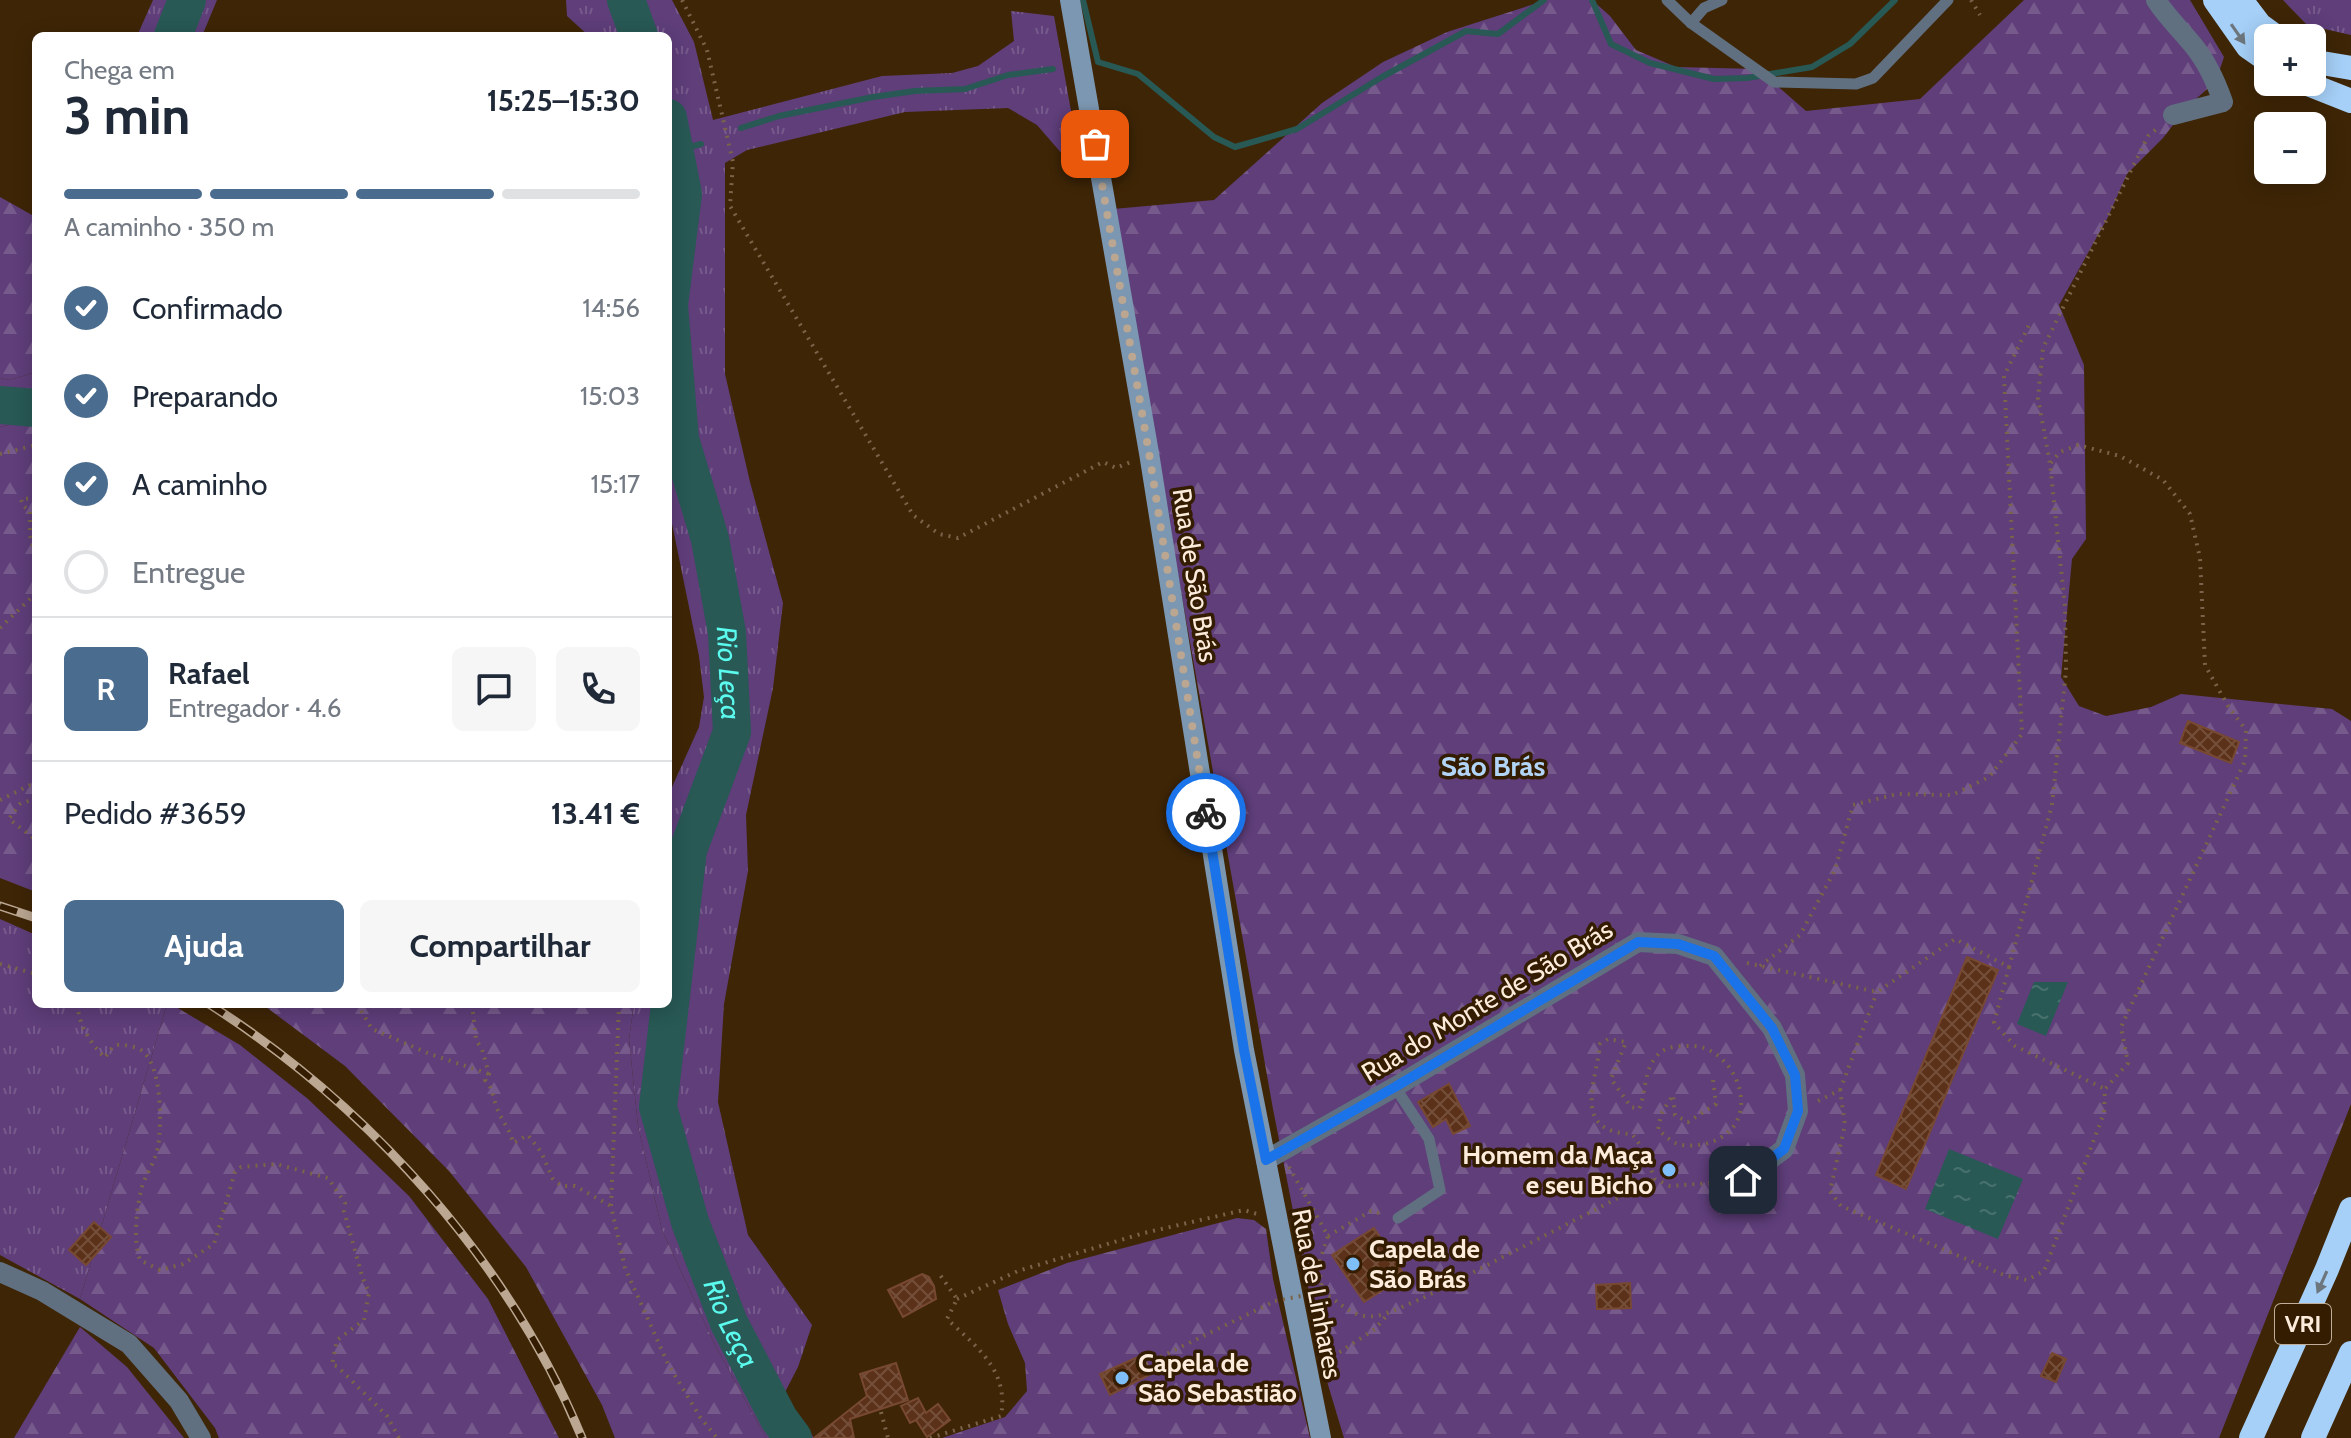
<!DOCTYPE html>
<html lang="pt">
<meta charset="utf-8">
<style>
:root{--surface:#fff;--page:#f6f6f7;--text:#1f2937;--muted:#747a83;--line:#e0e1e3;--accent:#4a6c8e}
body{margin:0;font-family:Cabin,sans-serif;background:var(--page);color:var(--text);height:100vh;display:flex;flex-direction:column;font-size:30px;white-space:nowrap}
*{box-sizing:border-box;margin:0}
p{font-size:26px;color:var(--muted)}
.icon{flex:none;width:44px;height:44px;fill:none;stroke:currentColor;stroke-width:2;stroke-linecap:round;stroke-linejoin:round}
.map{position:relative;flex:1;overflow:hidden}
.sheet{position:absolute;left:32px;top:32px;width:640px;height:976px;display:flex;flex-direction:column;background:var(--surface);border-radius:12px;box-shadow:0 4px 20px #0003}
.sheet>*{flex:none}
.fabs{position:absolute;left:2254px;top:24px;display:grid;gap:16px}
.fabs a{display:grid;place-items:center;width:72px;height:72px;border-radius:12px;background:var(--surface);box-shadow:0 4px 20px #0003;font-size:40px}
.pin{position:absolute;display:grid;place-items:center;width:68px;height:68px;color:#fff;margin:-34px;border-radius:16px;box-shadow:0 4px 12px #0006}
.courier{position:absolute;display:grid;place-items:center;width:80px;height:80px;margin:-40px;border:6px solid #1a73e8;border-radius:50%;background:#fff;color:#222;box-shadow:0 2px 10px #0007}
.summary em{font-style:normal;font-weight:800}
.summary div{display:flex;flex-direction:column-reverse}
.summary{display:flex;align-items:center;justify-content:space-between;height:136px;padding:0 32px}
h1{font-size:52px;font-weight:800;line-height:60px}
.bar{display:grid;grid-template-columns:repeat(4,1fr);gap:12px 8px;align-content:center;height:96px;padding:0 32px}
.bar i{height:10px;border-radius:6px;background:var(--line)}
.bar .current{background:var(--accent)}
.bar p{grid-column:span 4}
.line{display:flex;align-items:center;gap:20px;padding:0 32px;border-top:2px solid var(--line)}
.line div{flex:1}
.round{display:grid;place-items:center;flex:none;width:84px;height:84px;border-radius:12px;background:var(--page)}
ol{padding:0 32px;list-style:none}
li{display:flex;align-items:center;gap:24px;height:88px}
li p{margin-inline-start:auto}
li .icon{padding:8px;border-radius:50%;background:var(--accent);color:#fff;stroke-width:4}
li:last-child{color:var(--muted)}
li i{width:44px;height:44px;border:4px solid var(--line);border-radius:50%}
.cta{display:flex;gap:16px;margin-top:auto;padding:16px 32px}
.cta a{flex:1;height:92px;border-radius:12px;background:var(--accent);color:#fff;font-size:32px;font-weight:800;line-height:92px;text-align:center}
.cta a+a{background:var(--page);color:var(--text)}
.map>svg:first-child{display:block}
.grass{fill:url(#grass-tufts)}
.forest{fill:url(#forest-firs)}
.water{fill:url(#water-ripples)}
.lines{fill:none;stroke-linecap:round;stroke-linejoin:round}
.stream{stroke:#285955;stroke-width:6}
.river{stroke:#285955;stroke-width:38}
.building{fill:url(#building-cross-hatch);stroke:#774932;stroke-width:2}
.path{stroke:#7a6349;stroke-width:4;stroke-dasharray:2 6;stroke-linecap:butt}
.service{stroke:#607081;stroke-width:11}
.minor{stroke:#607081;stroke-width:20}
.secondary{stroke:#7c97b1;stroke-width:20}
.motorway{stroke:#a6d0f8;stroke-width:24}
.rail-casing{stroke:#bba792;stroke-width:9}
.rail{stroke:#341c00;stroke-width:6;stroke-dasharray:18;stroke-linecap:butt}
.path-bridge{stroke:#7a6349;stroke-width:4;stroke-dasharray:2 6;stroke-linecap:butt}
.oneway{fill:#6d767c}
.done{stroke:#baa691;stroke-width:8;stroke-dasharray:0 14.4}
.route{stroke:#1a73e8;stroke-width:10}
.poi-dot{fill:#7ebef9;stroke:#341c00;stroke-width:3}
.labels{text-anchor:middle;stroke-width:7;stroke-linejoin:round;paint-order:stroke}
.shield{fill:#341c00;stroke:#c1ae9a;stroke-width:2}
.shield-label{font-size:24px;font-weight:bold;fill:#fdecdc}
.street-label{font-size:26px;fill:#fdecdc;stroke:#341c00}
.poi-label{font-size:26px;font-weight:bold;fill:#fdecdc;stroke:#341c00;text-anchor:start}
.water-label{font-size:28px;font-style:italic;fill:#5bfaee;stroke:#341c00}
.neighbourhood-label{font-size:28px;font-weight:bold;fill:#b2d5f7;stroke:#341c00}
</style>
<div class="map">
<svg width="2351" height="1438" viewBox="0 0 2351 1438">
<defs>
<pattern id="grass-tufts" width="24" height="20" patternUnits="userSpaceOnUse" patternTransform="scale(2)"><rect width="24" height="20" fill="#5f3e7a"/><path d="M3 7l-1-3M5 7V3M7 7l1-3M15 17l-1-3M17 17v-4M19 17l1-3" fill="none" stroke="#775a8c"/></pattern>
<pattern id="forest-firs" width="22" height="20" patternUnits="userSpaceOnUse" patternTransform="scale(2)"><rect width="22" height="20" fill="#5f3e7a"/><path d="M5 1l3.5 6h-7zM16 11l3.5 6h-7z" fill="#775a8c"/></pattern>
<pattern id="water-ripples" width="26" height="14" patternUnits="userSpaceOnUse" patternTransform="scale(2)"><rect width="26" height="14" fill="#285955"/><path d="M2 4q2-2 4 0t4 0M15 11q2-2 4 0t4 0" fill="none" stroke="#48716d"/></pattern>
<pattern id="building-cross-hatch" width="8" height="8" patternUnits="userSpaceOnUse" patternTransform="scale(2)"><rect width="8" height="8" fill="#5c3119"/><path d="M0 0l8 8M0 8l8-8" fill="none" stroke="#744f3a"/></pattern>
</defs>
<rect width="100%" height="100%" fill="#3e2506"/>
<g class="grass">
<polygon points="153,0 217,0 202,36 137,36"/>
<polygon points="566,0 672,0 694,42 713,120 882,76 952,73 978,66 1014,41 1011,11 1054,16 1083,178 1037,125 1008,108 905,112 747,150 725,163 725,374 750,482 783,603 773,688 746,815 748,871 724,1004 718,1102 748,1235 812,1325 798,1367 784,1394 814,1438 766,1438 715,1345 662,1230 638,1126 629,1039 634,1004 668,1004 668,796 699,727 704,697 699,656 668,504 668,36 589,36 567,16"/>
<polygon points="2283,0 2351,0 2351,35 2307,25"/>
<polygon points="36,372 36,419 0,427 0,378 10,380"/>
<polygon points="0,919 36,935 36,1004 167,1004 80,1299 0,1255"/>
</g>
<g class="forest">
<polygon points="1547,0 1592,0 1610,16 1636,50 1676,67 1758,69 1806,111 1920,99 2024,0 2190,0 2224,57 2216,81 2187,107 2163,138 2127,174 2108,217 2059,305 2084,365 2086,539 2072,559 2061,677 2079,706 2106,716 2151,707 2181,694 2332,709 2351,721 2351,1104 2219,1438 1344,1438 1326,1378 1273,1109 1113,209 1214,200 1322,103 1383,62 1447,32"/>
<polygon points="0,197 32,215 36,220 36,372 10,380 0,378"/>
<polygon points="36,419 36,892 0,878 0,427"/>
<polygon points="167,1004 171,1004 240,1045 308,1099 409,1196 488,1299 559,1438 219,1438 215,1428 154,1348 80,1299"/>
<polygon points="262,1004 634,1004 629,1039 638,1126 662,1230 715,1345 766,1438 615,1438 602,1405 526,1267 449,1171 345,1066"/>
<polygon points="1237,1218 1254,1220 1266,1229 1273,1279 1310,1438 942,1438 1005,1417 1027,1391 1025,1363 1008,1324 998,1290 1067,1263"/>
<polygon points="80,1327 127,1367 184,1438 14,1438"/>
</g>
<g class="water">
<polygon points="2034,982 2068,982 2046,1036 2017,1024"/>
<polygon points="1949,1149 2023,1179 1998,1239 1925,1209"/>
</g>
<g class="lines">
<g class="stream">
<polyline points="1083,0 1098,62 1138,74 1214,137 1235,147 1297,129 1382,77 1466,31 1498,34 1544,0"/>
<polyline points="1592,0 1611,44 1650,63 1714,79 1747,78 1812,67 1850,44 1895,0"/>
<polyline points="741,128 779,116 873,97 915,91 965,89 1008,75 1053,69"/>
<polyline points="675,151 701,144"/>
</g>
<g class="river">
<polyline points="626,0 639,36"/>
<polyline points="173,36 187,0"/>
<path id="s1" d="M668,118l15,76 -14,111 11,134 30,100 17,94 5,99 -44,118 -30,257 32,115 39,101 50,96 14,19"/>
<polyline points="0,405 36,408"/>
</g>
</g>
<g class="building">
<polygon points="2188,721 2239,742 2231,763 2180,743"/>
<polygon points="1967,957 1998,970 1906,1189 1876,1175"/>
<polygon points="1449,1084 1470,1126 1453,1134 1446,1119 1433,1127 1418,1102"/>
<polygon points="94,1222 111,1237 86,1265 69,1250"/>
<polygon points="1374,1228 1405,1276 1364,1302 1332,1255"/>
<polygon points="922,1274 929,1277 934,1286 936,1299 903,1317 888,1290"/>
<polygon points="1630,1283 1631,1308 1597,1309 1596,1285"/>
<polygon points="2052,1353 2066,1359 2056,1382 2041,1376"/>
<polygon points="1142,1355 1151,1374 1110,1395 1100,1374"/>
<polygon points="896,1363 908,1400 850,1419 854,1438 814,1438 867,1396 860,1374"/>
<polygon points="918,1398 926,1413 938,1404 950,1420 927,1437 916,1420 910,1423 901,1406"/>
</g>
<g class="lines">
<g class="path">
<polyline points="682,0 707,50 733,162 730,206 913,515 939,534 958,538 1103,462 1116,468 1133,461"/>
<polyline points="1971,0 1980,15"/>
<polyline points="0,454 36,445"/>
<polyline points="36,498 21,499 23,506 30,511 30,536 36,556"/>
<polyline points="0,628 36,593"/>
<polyline points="36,798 20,804 9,819 36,840"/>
<polyline points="0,800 36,782"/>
<polyline points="1747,963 1877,992 1955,939 2009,967 2052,805 2066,671 2065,606 2050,464 2038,398 2043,348 2148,136 2159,127"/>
<polyline points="0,964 36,974"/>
<polyline points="1760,966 1800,935 1835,870 1853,805 1897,794 1952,795 1989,777 2022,734 2004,376 2031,321"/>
<polyline points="2009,967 1994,1023 2015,1046 2105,1089"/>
<path d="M77,1004c3,23 12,37 28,54 9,-15 12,-15 29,-11 29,6 28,77 24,100 -3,15 -12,27 -16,40 -6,22 -9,53 -2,73l20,10 23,-6 31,-20 21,-72 6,-5 35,-3 52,14 17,25 -1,8 18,65 7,17 -5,27 -27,20 -5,25 5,1 50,50 12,22"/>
<polyline points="357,1004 372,1029 430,1054 489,1074"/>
<path d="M472,1004l4,36 6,9 7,25 -4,6c8,8 7,15 11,25 4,14 14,23 17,38l15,-8 13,17 12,27 9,7h13l36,20"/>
<polyline points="619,1004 611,1206 625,1268 668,1364 700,1417 717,1438"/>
<path d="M1713,1080l3,24 -28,18 -13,-7 -2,-20 -12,19 -3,16c6,4 13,12 20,14 22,6 54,-5 61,-28 10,-31 -17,-72 -50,-70 -12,0 -25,0 -33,11 -12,13 -10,36 -17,52l-8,-2 -20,-28 15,-37 -18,-3 -8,5c-3,37 -30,88 32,90l9,12 14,33 15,7 55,-4"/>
<polyline points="1840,1090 1877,992"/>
<polyline points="1818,1101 1840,1090 1845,1125 1830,1191 1841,1206 2004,1275 2027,1280 2044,1271 2104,1113 2105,1089 2128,1063 2121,1027 2245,761 2246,730 2228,706 2205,665 2200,558 2190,514 2163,480 2120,456 2078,445 2060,452 2050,464"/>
<polyline points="1289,1167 1328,1236 1319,1263 1322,1291"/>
<polyline points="1328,1236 1371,1211 1382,1214"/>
<path d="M1313,1294c18,-5 28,18 51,22 18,3 40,-11 57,-17l234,-120"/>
<polyline points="957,1299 1018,1271 1144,1233 1244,1210 1257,1214"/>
<polyline points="1326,1361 1375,1329 1389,1313"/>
<polyline points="1146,1364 1273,1302"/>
<polyline points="881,1412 888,1438"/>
<path d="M930,1438l71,-22c8,-45 -23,-68 -54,-97l10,-20 -19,-27"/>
</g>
<g class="service">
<polyline points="1667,0 1691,23 1774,82 1856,84 1873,78 1948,0"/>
<polyline points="1691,23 1704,8 1722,0"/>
<polyline points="1395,1087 1429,1139 1440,1190 1398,1218"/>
</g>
<g class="minor">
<path d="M2156,0c11,17 24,29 37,45 14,17 23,37 30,57l-50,13"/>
<polyline points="1266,1160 1395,1087 1638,942 1678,944 1714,956 1772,1028 1795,1075 1798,1111 1784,1149 1743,1180"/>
<polyline points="0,1272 42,1291 129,1344 179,1401 201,1438"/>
</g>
<polyline class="secondary" points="1070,0 1149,453 1244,1050 1321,1438"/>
<g class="motorway">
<polyline points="2215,0 2248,47 2268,61"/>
<polyline points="2241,0 2260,25 2278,38"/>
<polyline points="2312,58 2322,63 2351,68"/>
<polyline points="2303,82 2351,101"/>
<polyline points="2251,1438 2327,1269 2351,1209"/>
<polyline points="2313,1438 2351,1353"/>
</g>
<defs>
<g id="rail">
<polyline points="0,906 36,918"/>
<path d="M209,1004c160,102 300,257 373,434"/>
</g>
</defs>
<use href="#rail" class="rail-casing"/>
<use href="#rail" class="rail"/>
<polyline class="path-bridge" points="1275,1301 1311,1294"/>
</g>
<defs><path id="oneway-solid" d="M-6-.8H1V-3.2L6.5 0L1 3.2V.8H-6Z" transform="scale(2)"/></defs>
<g class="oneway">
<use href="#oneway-solid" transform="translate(2238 34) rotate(55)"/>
<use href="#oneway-solid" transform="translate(2322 1282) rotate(114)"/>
</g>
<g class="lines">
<polyline class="done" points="1095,144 1149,453 1206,813"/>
<polyline class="route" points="1206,813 1244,1050 1266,1160 1395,1087 1638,942 1678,944 1714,956 1772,1028 1795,1075 1798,1111 1784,1149 1743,1180"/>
</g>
<g class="poi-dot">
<circle cx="1669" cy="1170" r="8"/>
<circle cx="1353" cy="1264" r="8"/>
<circle cx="1122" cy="1378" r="8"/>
</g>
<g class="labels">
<rect class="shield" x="2275" y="1304" width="56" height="40" rx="6"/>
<g class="shield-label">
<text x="2303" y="1332">VRI</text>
</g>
<g class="street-label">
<text transform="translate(1195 575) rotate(81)" y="9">Rua de São Brás</text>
<text transform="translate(1487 1001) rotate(-31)" y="9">Rua do Monte de São Brás</text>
<text transform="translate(1317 1294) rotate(79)" y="9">Rua de Linhares</text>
</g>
<g class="poi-label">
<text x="1653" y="1164" text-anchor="end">Homem da Maça<tspan x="1653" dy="30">e seu Bicho</tspan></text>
<text x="1369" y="1258">Capela de<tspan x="1369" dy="30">São Brás</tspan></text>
<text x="1138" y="1372">Capela de<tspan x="1138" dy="30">São Sebastião</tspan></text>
</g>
<g class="water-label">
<text dy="10" stroke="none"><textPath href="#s1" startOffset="564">Rio Leça</textPath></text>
<text dy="10" stroke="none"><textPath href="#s1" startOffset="1236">Rio Leça</textPath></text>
</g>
<g class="neighbourhood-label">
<text x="1493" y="776">São Brás</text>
</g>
</g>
</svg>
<div class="fabs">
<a>+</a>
<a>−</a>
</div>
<div class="pin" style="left:1095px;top:144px;background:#ea580c"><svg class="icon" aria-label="bag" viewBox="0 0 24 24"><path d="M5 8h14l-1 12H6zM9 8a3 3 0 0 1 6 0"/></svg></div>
<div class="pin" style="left:1743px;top:1180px;background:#1f2937"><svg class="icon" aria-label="home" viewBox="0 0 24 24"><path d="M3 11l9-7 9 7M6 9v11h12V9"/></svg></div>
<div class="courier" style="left:1206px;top:813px"><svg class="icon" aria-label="bike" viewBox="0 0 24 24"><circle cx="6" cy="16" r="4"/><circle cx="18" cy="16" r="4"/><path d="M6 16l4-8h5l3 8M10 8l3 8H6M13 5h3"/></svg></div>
<section class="sheet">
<div class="summary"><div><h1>3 min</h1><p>Chega em</p></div><em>15:25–15:30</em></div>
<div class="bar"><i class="current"></i><i class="current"></i><i class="current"></i><i></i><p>A caminho · 350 m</p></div>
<ol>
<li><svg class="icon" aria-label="check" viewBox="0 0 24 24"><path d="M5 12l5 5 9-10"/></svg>Confirmado<p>14:56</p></li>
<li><svg class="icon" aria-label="check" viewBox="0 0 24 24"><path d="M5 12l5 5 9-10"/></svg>Preparando<p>15:03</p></li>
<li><svg class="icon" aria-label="check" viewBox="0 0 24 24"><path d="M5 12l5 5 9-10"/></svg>A caminho<p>15:17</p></li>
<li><i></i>Entregue</li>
</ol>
<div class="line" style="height:144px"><b class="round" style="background:var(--accent);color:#fff">R</b><div><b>Rafael</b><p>Entregador · 4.6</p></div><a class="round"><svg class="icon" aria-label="chat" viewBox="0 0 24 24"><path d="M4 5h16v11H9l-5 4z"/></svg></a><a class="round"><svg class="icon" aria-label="phone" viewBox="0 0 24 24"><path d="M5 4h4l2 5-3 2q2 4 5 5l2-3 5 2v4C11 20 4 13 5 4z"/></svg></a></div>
<div class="line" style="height:104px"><div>Pedido #3659</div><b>13.41 €</b></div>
<div class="cta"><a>Ajuda</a><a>Compartilhar</a></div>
</section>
</div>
